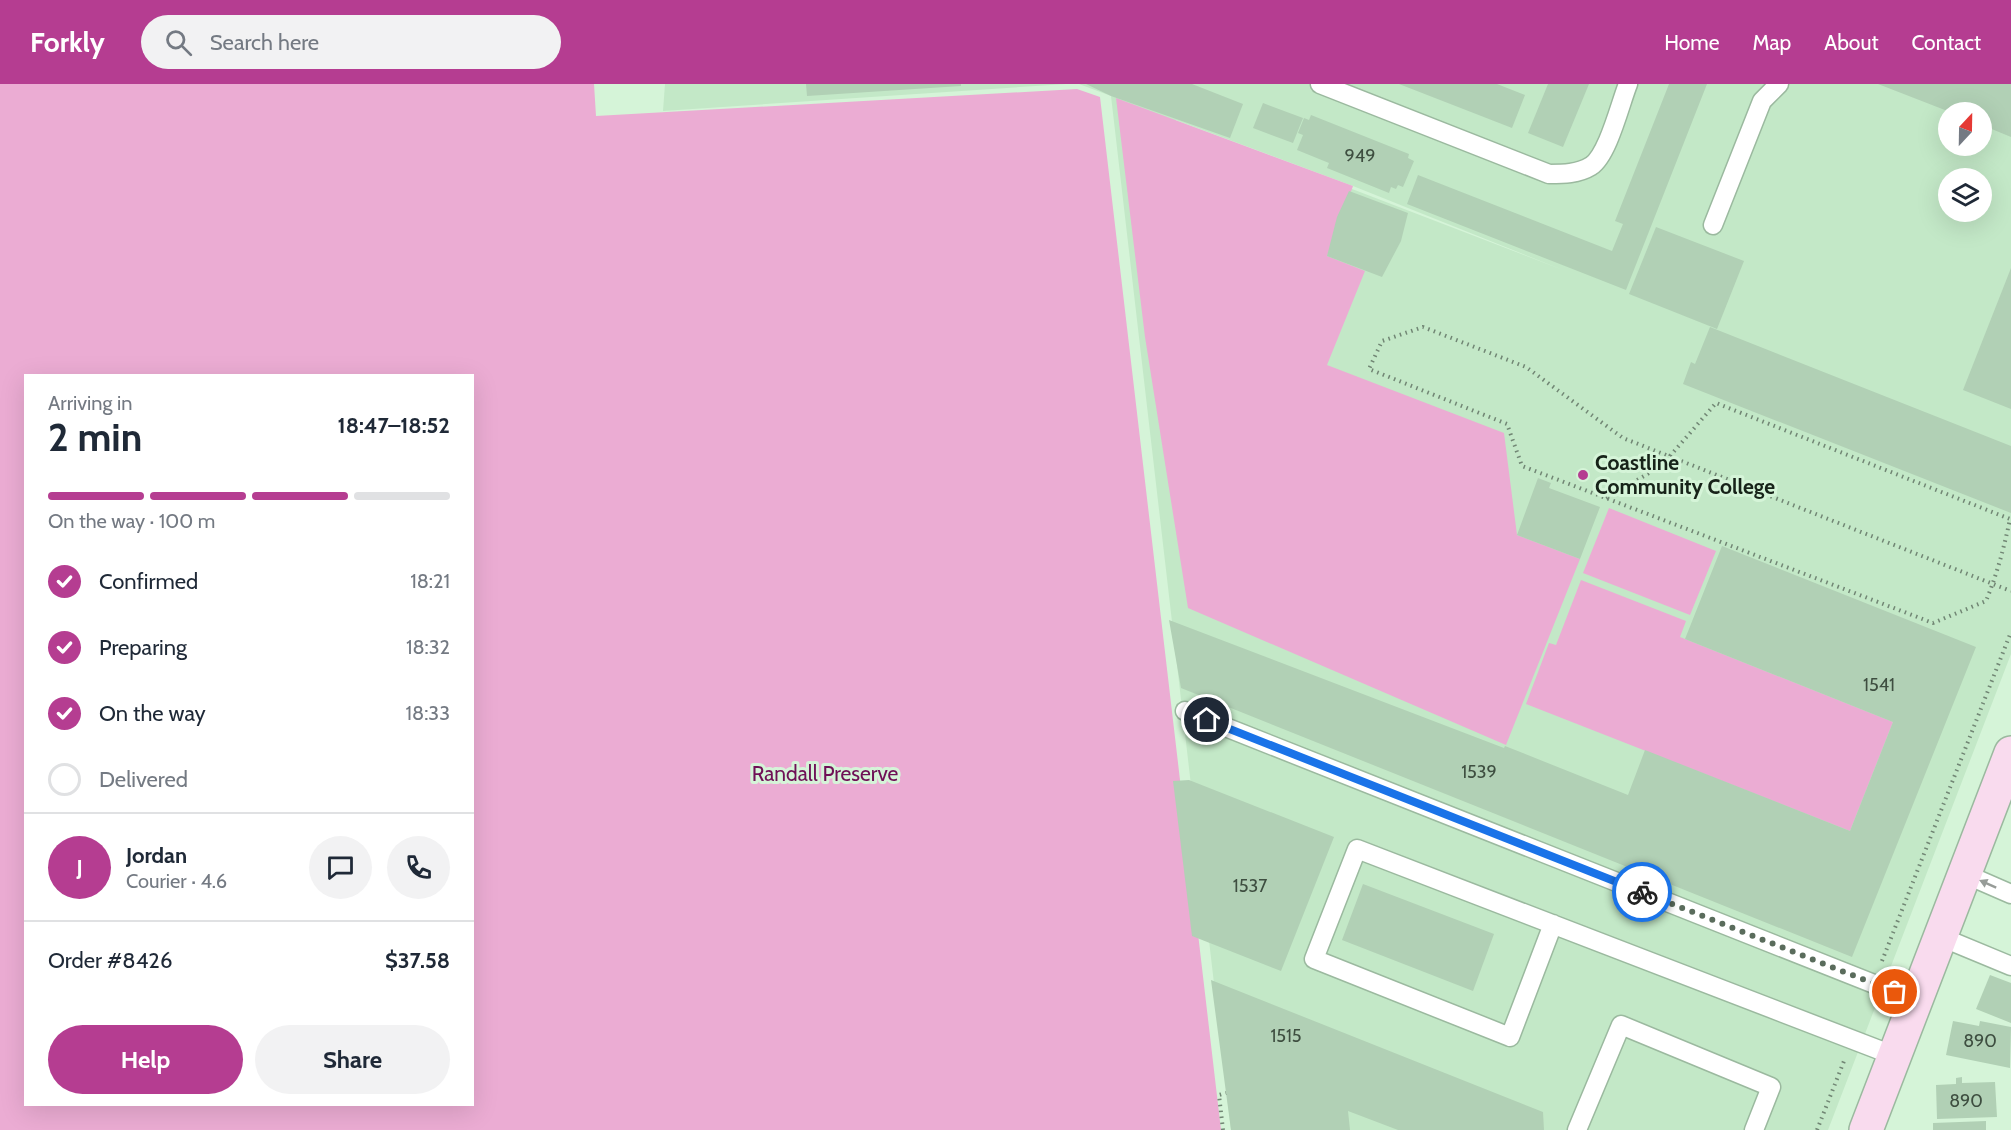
<!DOCTYPE html>
<meta charset="utf-8">
<style>
:root{--surface:#fff;--page:#f2f2f3;--text:#1f2937;--muted:#747a83;--line:#e0e1e3;--accent:#b53d91}
body{margin:0;font-family:Cabin,sans-serif;background:var(--page);color:var(--text);height:100vh;display:flex;flex-direction:column;font-size:22px;white-space:nowrap}
*{box-sizing:border-box;margin:0}
p{font-size:20px;color:var(--muted)}
.icon{flex:none;width:33px;height:33px;fill:none;stroke:currentColor;stroke-width:2;stroke-linecap:round;stroke-linejoin:round}
.map{position:relative;flex:1;overflow:hidden}
.sheet{position:absolute;left:24px;top:290px;width:450px;height:732px;display:flex;flex-direction:column;background:var(--surface);border-radius:0px;box-shadow:0 6px 24px #0002}
.sheet>*{flex:none}
.needle{width:39px;rotate:22deg}
.tools{position:absolute;left:1938px;top:18px;display:grid;gap:12px}
.tools a{display:grid;place-items:center;width:54px;height:54px;border-radius:50%;background:var(--surface);box-shadow:0 6px 24px #0002;font-size:30px}
.pin{position:absolute;display:grid;place-items:center;width:51px;height:51px;color:#fff;margin:-26px;border:3px solid #fff;border-radius:50%;box-shadow:0 2px 6px #0007}
.courier{position:absolute;display:grid;place-items:center;width:60px;height:60px;margin:-30px;border:4px solid #1a73e8;border-radius:50%;background:#fff;color:#222;box-shadow:0 2px 8px #0007}
.summary em{font-style:normal;font-weight:700}
.summary div{display:flex;flex-direction:column-reverse}
.summary{display:flex;align-items:center;justify-content:space-between;height:102px;padding:0 24px}
h1{font-size:39px;font-weight:700;line-height:45px}
.bar{display:grid;grid-template-columns:repeat(4,1fr);gap:9px 6px;align-content:center;height:72px;padding:0 24px}
.bar i{height:8px;border-radius:4px;background:var(--line)}
.bar .active{background:var(--accent)}
.bar p{grid-column:span 4}
.line{display:flex;align-items:center;gap:15px;padding:0 24px;border-top:2px solid var(--line)}
.line div{flex:1}
.round{display:grid;place-items:center;flex:none;width:63px;height:63px;border-radius:32px;background:var(--page)}
ol{padding:0 24px;list-style:none}
li{display:flex;align-items:center;gap:18px;height:66px}
li p{margin-inline-start:auto}
li .icon{padding:6px;border-radius:50%;background:var(--accent);color:#fff;stroke-width:4}
li:last-child{color:var(--muted)}
li i{width:33px;height:33px;border:3px solid var(--line);border-radius:50%}
.action{display:flex;gap:12px;margin-top:auto;padding:12px 24px}
.action a{flex:1;height:69px;border-radius:36px;background:var(--accent);color:#fff;font-size:24px;font-weight:700;line-height:69px;text-align:center}
.action a+a{background:var(--page);color:var(--text)}
header{display:flex;align-items:center;gap:36px;box-sizing:border-box;height:84px;padding:0 30px;background:var(--accent);color:#fff}
header strong{font-size:28px}
nav{display:flex;gap:33px;margin-inline-start:auto;font-size:21px}
.search{width:420px;height:54px;background:var(--page);display:flex;align-items:center;gap:15px;box-sizing:border-box;padding:0 21px;border-radius:33px;color:var(--muted);font-size:22px}
.map>svg:first-child{display:block}
.built{fill:#c3e8c7;fill-rule:evenodd}
.green{fill:#ebacd3;fill-rule:evenodd}
.building{fill:#b1d0b5}
.lines{fill:none;stroke-linecap:round;stroke-linejoin:round}
.lane-casing{stroke:#9bb99f;stroke-width:21}
.secondary-casing{stroke:#9bb99f;stroke-width:36}
.path{stroke:#718674;stroke-width:4;stroke-dasharray:1.5 4.5;stroke-linecap:butt}
.lane{stroke:#fff;stroke-width:18}
.secondary{stroke:#f9dbee;stroke-width:33}
.oneway{fill:#979c98}
.done{stroke:#5a6c5c;stroke-width:6;stroke-dasharray:0 10.8}
.route{stroke:#1a73e8;stroke-width:8}
.poi-dot{fill:#b53d91;stroke:#d5f4d8;stroke-width:2}
.labels{text-anchor:middle;stroke-width:6;stroke-linejoin:round;paint-order:stroke}
.number-label{font-size:18px;fill:#3e4e40}
.poi-label{font-size:21px;font-weight:bold;fill:#172319;stroke:#d5f4d8;text-anchor:start}
.park-label{font-size:21px;fill:#6f1056;stroke:#d5f4d8}
</style>
<header>
<strong>Forkly</strong>
<div class="search"><svg class="icon" aria-label="search" viewBox="0 0 24 24"><circle cx="10" cy="10" r="6"/><path d="M15 15l6 6"/></svg>Search here</div>
<nav><a>Home</a><a>Map</a><a>About</a><a>Contact</a></nav>
</header>
<div class="map">
<svg width="2011" height="1046" viewBox="0 0 2011 1046">
<rect width="100%" height="100%" fill="#d5f4d8"/>
<g class="built">
<polygon points="665,0 1066,0 663,27"/>
<path d="M1079,0h932v570l-183,476h-597l-120,-1034zM1948,28h34v34h-34zM1176,36l177,66 210,84 -388,-149zM1948,94h34v34h-34z"/>
</g>
<g class="green">
<path d="M0,0h594l2,32 481,-27 23,8 121,1033h-1221zM26,291h446v729h-446z"/>
<polygon points="1116,14 1353,102 1327,172 1365,187 1327,281 1504,349 1517,451 1580,475 1506,661 1188,524 1145,253"/>
<polygon points="1609,424 1716,467 1690,531 1583,489"/>
<polygon points="1581,496 1686,537 1680,553 1685,555 1893,638 1850,747 1526,620 1549,559 1556,561"/>
</g>
<g class="building">
<polygon points="806,0 961,0 961,2 807,12"/>
<polygon points="1086,0 1192,0 1243,20 1230,54 1111,12"/>
<polygon points="1399,0 1497,0 1525,11 1512,44"/>
<polygon points="1548,0 1589,0 1563,63 1528,49"/>
<polygon points="1669,0 1707,0 1626,206 1407,120 1418,91 1612,167 1623,140 1615,137"/>
<polygon points="1878,0 2011,0 2011,53 1982,41 1982,28 1950,28"/>
<polygon points="1263,19 1303,34 1293,59 1253,44"/>
<polygon points="1311,31 1409,70 1408,74 1414,77 1403,103 1398,101 1396,105 1391,103 1389,109 1327,84 1329,79 1297,66 1303,51 1298,49 1304,34 1309,36"/>
<polygon points="1349,107 1408,129 1401,157 1382,193 1327,172 1337,133"/>
<polygon points="1656,143 1744,177 1717,245 1629,210"/>
<polygon points="2011,184 2011,325 1963,306"/>
<polygon points="1710,243 2011,362 2011,429 1683,300 1691,278 1695,280"/>
<polygon points="1538,394 1551,399 1549,404 1600,423 1580,475 1517,451"/>
<polygon points="1722,462 1976,563 1852,873 1181,604 1169,536 1504,664 1505,662 1628,711 1645,666 1850,747 1893,638 1685,555"/>
<polygon points="1189,696 1334,753 1281,887 1192,852 1173,697"/>
<polygon points="1363,800 1494,850 1473,907 1342,856"/>
<polygon points="1990,891 2011,899 2011,939 1976,925"/>
<polygon points="1211,896 1543,1028 1544,1046 1398,1046 1348,1027 1350,1046 1231,1046"/>
<polygon points="1953,937 1979,942 1980,937 2011,943 2010,984 1946,971"/>
<polygon points="1962,993 1962,999 1995,998 1997,1033 1937,1035 1936,1001 1956,1000 1956,994"/>
<polygon points="1986,1037 1986,1046 1933,1046 1933,1039"/>
</g>
<g class="lines">
<defs>
<g id="lane">
<path d="M1320,0l229,90c14,0 29,0 42,-8 17,-11 29,-62 37,-82"/>
<polyline points="1713,141 1762,17 1779,0"/>
<polyline points="1185,627 1917,917"/>
<polyline points="1965,790 2011,810"/>
<polyline points="1553,840 1510,953 1314,875 1357,765 1895,972"/>
<polyline points="1941,853 2011,882"/>
<polyline points="1577,1046 1621,941 1771,1003 1754,1046"/>
</g>
<polyline id="secondary" points="1866,1046 2011,669"/>
</defs>
<use href="#lane" class="lane-casing"/>
<use href="#secondary" class="secondary-casing"/>
<g class="path">
<path d="M1606,414l62,-36 2,-6 46,-53 294,116c-6,29 -13,55 -24,82l-53,22 -411,-157 -15,-42 -138,-55 13,-28 41,-14 103,40 97,71 370,146 18,7"/>
<polyline points="1882,877 2011,548"/>
<polyline points="1223,1046 1219,1011 1226,1009"/>
<polyline points="1817,1046 1844,977"/>
</g>
<use href="#lane" class="lane"/>
<use href="#secondary" class="secondary"/>
</g>
<defs><path id="oneway-solid" d="M-6-.8H1V-3.2L6.5 0L1 3.2V.8H-6Z" transform="scale(1.5)"/></defs>
<use class="oneway" href="#oneway-solid" transform="translate(1988 800) rotate(-156)"/>
<g class="lines">
<polyline class="done" points="1642,808 1895,908"/>
<polyline class="route" points="1207,636 1642,808"/>
</g>
<circle class="poi-dot" cx="1583" cy="391" r="6"/>
<g class="labels">
<g class="number-label">
<text x="1360" y="78">949</text>
<text x="1879" y="607">1541</text>
<text x="1479" y="694">1539</text>
<text x="1250" y="808">1537</text>
<text x="1286" y="958">1515</text>
<text x="1980" y="963">890</text>
<text x="1966" y="1023">890</text>
</g>
<g class="poi-label">
<text x="1595" y="386">Coastline<tspan x="1595" dy="24">Community College</tspan></text>
</g>
<g class="park-label">
<text x="825" y="697">Randall Preserve</text>
</g>
</g>
</svg>
<div class="tools">
<a><svg class="needle" viewBox="-14 -14 28 28"><path d="M0-13l5 13h-10z" fill="#e53935"/><path d="M0 13l5-13h-10z" fill="#747a83"/></svg></a>
<a><svg class="icon" aria-label="layers" viewBox="0 0 24 24"><path d="M12 4l9 5-9 5-9-5zM3 14l9 5 9-5"/></svg></a>
</div>
<div class="pin" style="left:1895px;top:908px;background:#ea580c"><svg class="icon" aria-label="bag" viewBox="0 0 24 24"><path d="M5 8h14l-1 12H6zM9 8a3 3 0 0 1 6 0"/></svg></div>
<div class="pin" style="left:1207px;top:636px;background:#1f2937"><svg class="icon" aria-label="home" viewBox="0 0 24 24"><path d="M3 11l9-7 9 7M6 9v11h12V9"/></svg></div>
<div class="courier" style="left:1642px;top:808px"><svg class="icon" aria-label="bike" viewBox="0 0 24 24"><circle cx="6" cy="16" r="4"/><circle cx="18" cy="16" r="4"/><path d="M6 16l4-8h5l3 8M10 8l3 8H6M13 5h3"/></svg></div>
<section class="sheet">
<div class="summary"><div><h1>2 min</h1><p>Arriving in</p></div><em>18:47–18:52</em></div>
<div class="bar"><i class="active"></i><i class="active"></i><i class="active"></i><i></i><p>On the way · 100 m</p></div>
<ol>
<li><svg class="icon" aria-label="check" viewBox="0 0 24 24"><path d="M5 12l5 5 9-10"/></svg>Confirmed<p>18:21</p></li>
<li><svg class="icon" aria-label="check" viewBox="0 0 24 24"><path d="M5 12l5 5 9-10"/></svg>Preparing<p>18:32</p></li>
<li><svg class="icon" aria-label="check" viewBox="0 0 24 24"><path d="M5 12l5 5 9-10"/></svg>On the way<p>18:33</p></li>
<li><i></i>Delivered</li>
</ol>
<div class="line" style="height:108px"><b class="round" style="background:var(--accent);color:#fff">J</b><div><b>Jordan</b><p>Courier · 4.6</p></div><a class="round"><svg class="icon" aria-label="chat" viewBox="0 0 24 24"><path d="M4 5h16v11H9l-5 4z"/></svg></a><a class="round"><svg class="icon" aria-label="phone" viewBox="0 0 24 24"><path d="M5 4h4l2 5-3 2q2 4 5 5l2-3 5 2v4C11 20 4 13 5 4z"/></svg></a></div>
<div class="line" style="height:78px"><div>Order #8426</div><b>$37.58</b></div>
<div class="action"><a>Help</a><a>Share</a></div>
</section>
</div>
